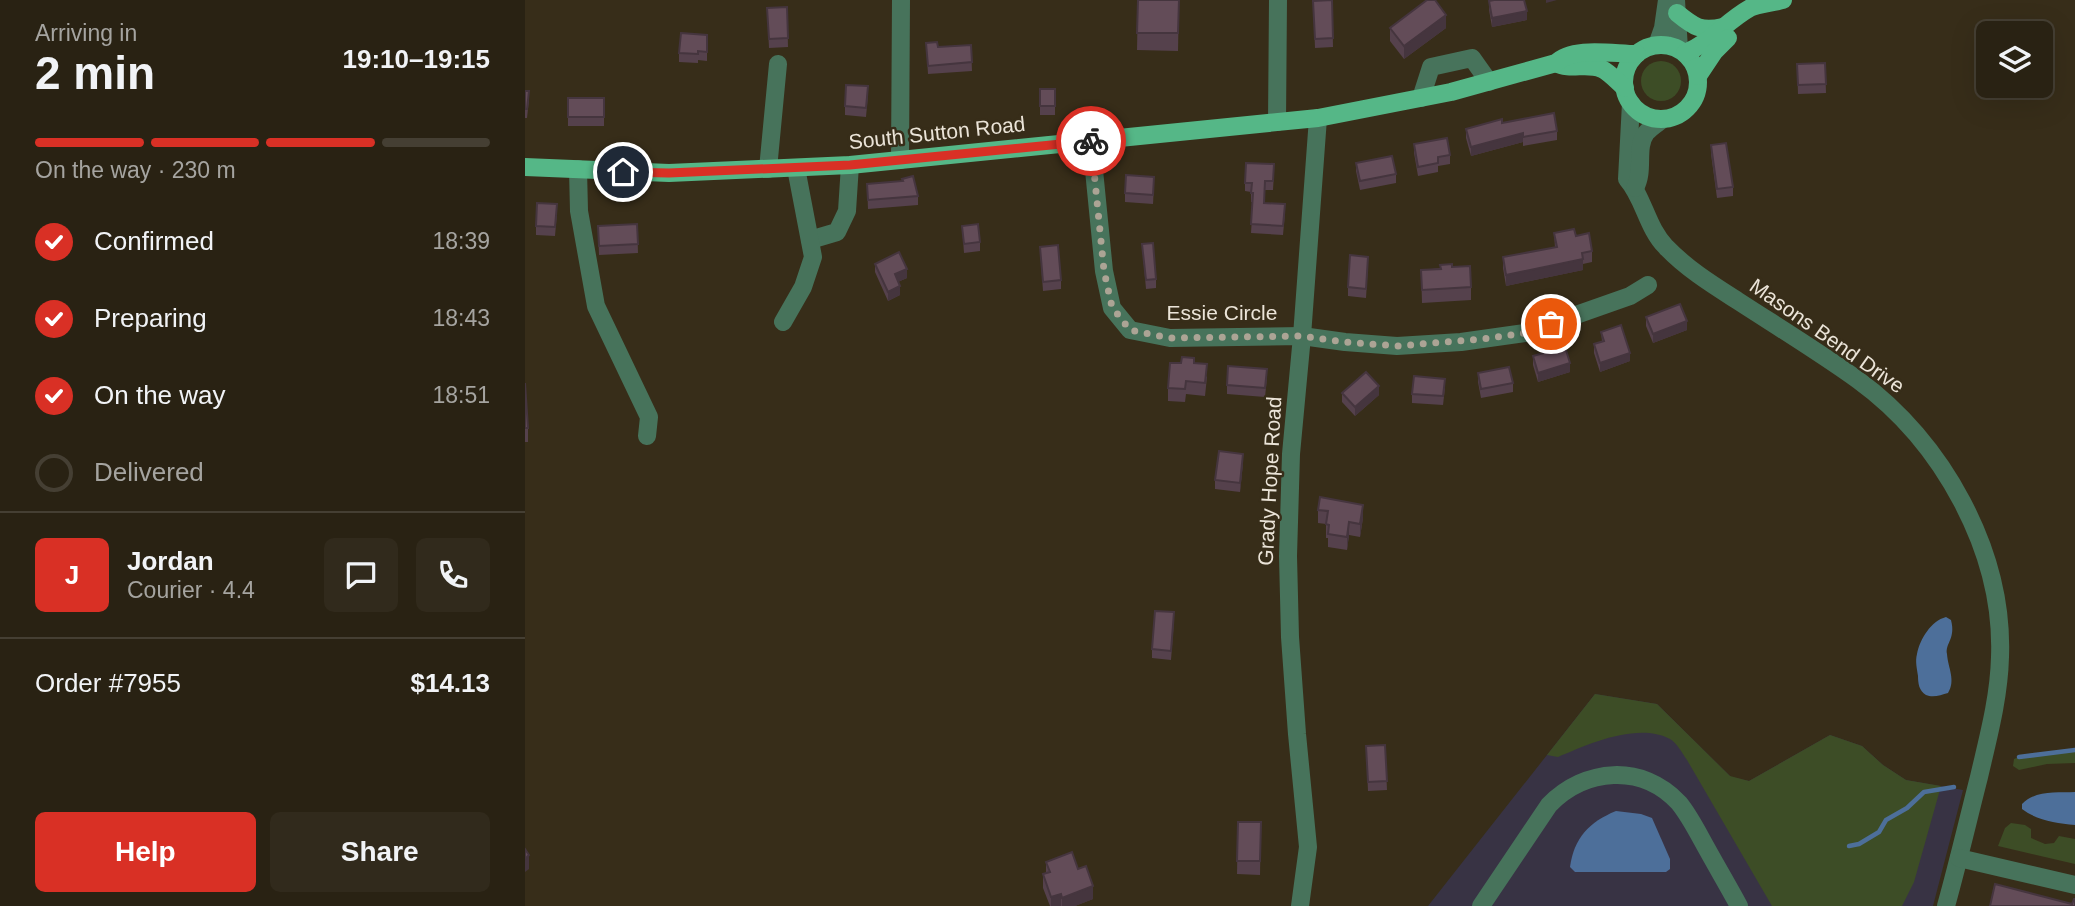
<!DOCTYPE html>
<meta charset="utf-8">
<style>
:root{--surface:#292213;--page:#312a1c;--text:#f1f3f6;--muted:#a5a4a0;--line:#453f33;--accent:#d93025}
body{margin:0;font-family:Arial,sans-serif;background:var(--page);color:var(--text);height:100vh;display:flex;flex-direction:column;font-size:26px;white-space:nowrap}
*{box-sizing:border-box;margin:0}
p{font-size:23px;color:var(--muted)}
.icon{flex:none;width:38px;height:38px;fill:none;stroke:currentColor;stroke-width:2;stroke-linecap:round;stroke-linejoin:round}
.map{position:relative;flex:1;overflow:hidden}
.panel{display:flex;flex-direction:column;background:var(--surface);width:525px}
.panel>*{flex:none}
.buttons{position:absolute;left:1451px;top:21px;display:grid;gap:14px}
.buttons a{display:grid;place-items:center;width:77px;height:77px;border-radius:10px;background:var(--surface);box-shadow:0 7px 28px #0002,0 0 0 2px var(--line);font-size:35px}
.pin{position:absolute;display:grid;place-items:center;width:60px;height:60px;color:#fff;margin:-30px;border:4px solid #fff;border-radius:50%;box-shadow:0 2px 7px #0007}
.courier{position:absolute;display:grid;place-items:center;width:70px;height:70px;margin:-35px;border:5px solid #d93025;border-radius:50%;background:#fff;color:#222;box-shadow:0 2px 9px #0007}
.summary em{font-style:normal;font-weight:700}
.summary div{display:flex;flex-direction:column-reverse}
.summary{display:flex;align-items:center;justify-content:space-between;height:119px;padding:0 35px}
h1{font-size:46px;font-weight:700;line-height:52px}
.bar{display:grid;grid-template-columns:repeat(4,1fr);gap:10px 7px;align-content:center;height:84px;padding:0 35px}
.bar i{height:9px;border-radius:5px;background:var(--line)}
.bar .active{background:var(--accent)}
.bar p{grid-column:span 4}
.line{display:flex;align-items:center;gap:18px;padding:0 35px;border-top:2px solid var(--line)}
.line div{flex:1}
.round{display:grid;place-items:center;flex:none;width:74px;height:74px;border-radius:10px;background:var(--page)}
ol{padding:0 35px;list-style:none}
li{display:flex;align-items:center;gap:21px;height:77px}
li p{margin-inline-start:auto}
li .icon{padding:7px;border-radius:50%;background:var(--accent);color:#fff;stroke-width:4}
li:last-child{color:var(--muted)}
li i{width:38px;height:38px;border:4px solid var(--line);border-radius:50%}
.cta{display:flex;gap:14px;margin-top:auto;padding:14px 35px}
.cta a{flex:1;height:80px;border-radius:10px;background:var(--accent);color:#fff;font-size:28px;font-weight:700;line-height:80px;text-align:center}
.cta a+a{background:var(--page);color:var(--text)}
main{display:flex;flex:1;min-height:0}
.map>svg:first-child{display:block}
.education{fill:#383344}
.green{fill:#3d4d26}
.water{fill:#4d6f9a}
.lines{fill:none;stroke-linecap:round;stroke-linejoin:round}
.stream{stroke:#4d6f9a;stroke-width:4.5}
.minor{stroke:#47735b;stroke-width:18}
.major{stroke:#55b787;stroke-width:18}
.wall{fill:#55414c}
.shaded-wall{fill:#45353e}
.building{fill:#634c58;stroke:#45353e;stroke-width:2}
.done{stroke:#aca495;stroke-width:7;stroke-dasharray:0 12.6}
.route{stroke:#d93025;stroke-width:9}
.labels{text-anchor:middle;stroke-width:5;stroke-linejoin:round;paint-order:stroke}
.street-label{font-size:21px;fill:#ebe4d8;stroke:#372d19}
</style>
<main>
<section class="panel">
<div class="summary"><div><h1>2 min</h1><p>Arriving in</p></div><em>19:10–19:15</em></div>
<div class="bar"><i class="active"></i><i class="active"></i><i class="active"></i><i></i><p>On the way · 230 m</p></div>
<ol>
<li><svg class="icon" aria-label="check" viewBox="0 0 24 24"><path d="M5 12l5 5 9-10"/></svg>Confirmed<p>18:39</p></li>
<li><svg class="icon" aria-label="check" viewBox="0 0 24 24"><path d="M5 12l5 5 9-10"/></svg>Preparing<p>18:43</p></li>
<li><svg class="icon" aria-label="check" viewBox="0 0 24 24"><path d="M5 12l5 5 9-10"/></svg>On the way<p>18:51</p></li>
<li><i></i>Delivered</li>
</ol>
<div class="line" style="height:126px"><b class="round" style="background:var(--accent);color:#fff">J</b><div><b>Jordan</b><p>Courier · 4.4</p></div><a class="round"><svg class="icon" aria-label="chat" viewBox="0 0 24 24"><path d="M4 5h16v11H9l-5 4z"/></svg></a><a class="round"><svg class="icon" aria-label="phone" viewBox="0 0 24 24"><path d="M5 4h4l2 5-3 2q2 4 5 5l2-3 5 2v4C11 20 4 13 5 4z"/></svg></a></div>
<div class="line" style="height:91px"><div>Order #7955</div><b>$14.13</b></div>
<div class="cta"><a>Help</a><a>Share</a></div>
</section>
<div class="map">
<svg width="1550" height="906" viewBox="0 0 1550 906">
<rect width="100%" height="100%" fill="#372d19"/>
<polygon class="education" points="1070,694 1132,704 1206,777 1224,781 1305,735 1337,746 1358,765 1381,780 1438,790 1408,906 903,906"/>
<g class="green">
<circle cx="1136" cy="81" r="20"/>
<path d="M1070,694l62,10 73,72 19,5 81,-46 32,11 21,19 23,15 35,6 -27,96 -12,24h-130l-85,-146c-5,-7 -10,-17 -17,-21 -33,-17 -81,5 -112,18l-11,-2z"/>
<polygon points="1550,750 1550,763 1522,764 1494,770 1488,766 1489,759 1494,757"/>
<polygon points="1486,823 1500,825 1506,829 1506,838 1520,844 1529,843 1534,836 1550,839 1550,864 1473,846 1480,828"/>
</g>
<g class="water">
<path d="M1421,617l5,3c5,19 -6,23 -4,34 1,14 9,26 1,39 -7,2 -15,5 -22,2 -7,-4 -8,-12 -8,-19 -1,-7 -3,-15 -1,-22 3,-15 14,-33 29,-37z"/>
<path d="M1550,792v33c-19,-2 -37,-4 -53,-16v-5c13,-14 35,-11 53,-12z"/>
<path d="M1091,811l25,3 11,4 18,41v10l-4,3h-91l-5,-5c4,-29 19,-45 46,-56z"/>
</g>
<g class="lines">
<g class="stream">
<polyline points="1494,757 1550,750"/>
<polyline points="1324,846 1334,844 1354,832 1361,820 1382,808 1399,792 1429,787"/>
</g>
<g class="minor">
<polyline points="1151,0 1154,49"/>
<polyline points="1132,45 1138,28 1142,0"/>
<polyline points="896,98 906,67 947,58 964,82"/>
<path d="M1106,103l-4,76c17,19 20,49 39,68 21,22 47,38 72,54 40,26 81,51 120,79 84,61 146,171 142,277 -1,41 -12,81 -21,120 -11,43 -21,86 -33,129"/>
<polyline points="752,122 753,0"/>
<polyline points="566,140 579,271 587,308 605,330 645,338 777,336 820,342 872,346 936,342 1000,333 1105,296 1123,285"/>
<polyline points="375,160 376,0"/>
<polyline points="53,169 54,211 71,306 124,417 122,436"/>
<polyline points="243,169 253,64"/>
<path d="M1110,188c10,-18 0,-40 11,-55 4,-5 12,-10 17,-14"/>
<polyline points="285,240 312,232 322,211 325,165"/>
<polyline points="258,322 278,287 288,257 271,168"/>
<polyline points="1434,858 1550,885"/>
<polyline points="775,906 783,847 772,734 765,637 763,556 766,454 777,336 793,118"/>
<path d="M956,906l68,-101c36,-37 93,-42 130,-2 9,11 16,24 23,37 12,22 25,44 37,66"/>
</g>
<g class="major">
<path d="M1152,13c17,14 24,19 46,14"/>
<circle cx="1136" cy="82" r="37"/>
<path d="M1160,53c27,-11 40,-31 65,-45 7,-4 23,-5 33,-8"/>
<path d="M1031,63c14,8 31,-1 46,6 8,4 16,13 23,19"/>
<polyline points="1173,76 1189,52 1203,38"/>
<path d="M0,167l144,6 181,-8 50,-5 418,-42 133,-26 105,-29c17,-17 57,-9 81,-9"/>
</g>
</g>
<g class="wall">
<polygon points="613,0 654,0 653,51 612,50"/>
<polygon points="807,0 808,47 790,48 788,1"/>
<polygon points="964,1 1002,20 967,27 964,10"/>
<polygon points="262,7 263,47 244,48 242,8"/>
<polygon points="865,28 921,28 879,59 865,41"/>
<polygon points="182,35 182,61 173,60 173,63 154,62 154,53"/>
<polygon points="401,43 413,47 446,45 447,71 403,74"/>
<polygon points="1300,63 1301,93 1273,94 1272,64"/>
<rect x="515" y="89" width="15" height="26"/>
<polygon points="0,91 4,100 2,118 0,118"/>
<polygon points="343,95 341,117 320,115 320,106"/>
<rect x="43" y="98" width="36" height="28"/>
<polygon points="977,123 1032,131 1032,140 998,146 998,142 946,156 941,138 941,129"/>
<polygon points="889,144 925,155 925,164 913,166 913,172 893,176 889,153"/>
<polygon points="1186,145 1208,187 1208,196 1192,198 1186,154"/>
<polygon points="831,163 871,174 871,183 835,190 831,171"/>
<polygon points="749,173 748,190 740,190 740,203 760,213 758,235 726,233 728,202 726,202 726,192 720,191 720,183"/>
<polygon points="342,184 393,196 393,205 343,209"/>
<polygon points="629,186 628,204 600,202 600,193"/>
<polygon points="32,213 30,236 11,235 11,226"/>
<polygon points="112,224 113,253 74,255 73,226"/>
<polygon points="437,226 455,242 455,251 439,253"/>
<polygon points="1029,233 1051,236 1067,251 1067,262 1058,264 1058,270 981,286 978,268 978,257 1030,248"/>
<polygon points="617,244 631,279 631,288 621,289"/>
<polygon points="515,247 536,280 536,289 518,291"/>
<polygon points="350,264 382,278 373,282 375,295 363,301 350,272"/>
<polygon points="843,265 841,298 823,296 823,287"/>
<polygon points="927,267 946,287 946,300 897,303 896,270"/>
<polygon points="1121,317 1162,330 1128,343 1121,326"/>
<polygon points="1076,332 1105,361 1075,372 1069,353 1069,344 1077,341"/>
<polygon points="1008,356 1045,372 1013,382 1008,365"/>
<polygon points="656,363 669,363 682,377 680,396 661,394 660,402 643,401 643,388"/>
<polygon points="953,373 988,383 988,392 956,398 953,382"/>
<polygon points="742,378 740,397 702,394 702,385"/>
<polygon points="0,383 3,428 3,442 0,442"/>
<polygon points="920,388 918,405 887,403 887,394"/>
<polygon points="817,393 854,395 830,416 817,402"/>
<polygon points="718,463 715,492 690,489 690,480"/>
<polygon points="793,510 838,518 835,537 824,535 822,550 803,547 803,538 801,538 801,524 793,523"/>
<polygon points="649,621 646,660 627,658 627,649"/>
<polygon points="860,745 862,790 843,791 841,746"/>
<polygon points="713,822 736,822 735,875 712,874"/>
<polygon points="521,862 553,869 568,899 550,906 525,906 518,888 518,874 521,873"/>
</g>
<g class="shaded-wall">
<polygon points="1021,0 1032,0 1021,3"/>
<polygon points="1002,11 1002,20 967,27 967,18"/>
<polygon points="921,15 921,28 879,59 879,46"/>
<polygon points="998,133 998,142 946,156 946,147"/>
<polygon points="1058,259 1058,270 981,286 981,275"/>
<polygon points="382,269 382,278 370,283 370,274"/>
<polygon points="375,286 375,295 363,301 363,292"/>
<polygon points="1162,321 1162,330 1128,343 1128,334"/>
<polygon points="1105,353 1105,361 1075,372 1075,363"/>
<polygon points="1045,363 1045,372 1013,382 1013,373"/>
<polygon points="854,386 854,395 830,416 830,407"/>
<polygon points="718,454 718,463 715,492 715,483"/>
<polygon points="838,505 838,518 835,537 835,524"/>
<polygon points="824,522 824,535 822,550 822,537"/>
<polygon points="4,855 4,869 0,872 0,859"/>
<polygon points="568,886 568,899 550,906 537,906 537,898"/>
<polygon points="536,894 536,906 526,906 526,897"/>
</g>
<g class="building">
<polygon points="613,0 654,0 653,33 612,33"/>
<polygon points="807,0 808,38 790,39 788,1"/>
<polygon points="902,0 910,0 921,15 879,46 865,28"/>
<polygon points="969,0 999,0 1002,11 967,18 964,1"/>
<polygon points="262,7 263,38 244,39 242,8"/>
<polygon points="156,33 182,35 182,52 173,51 173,54 154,53"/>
<polygon points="412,42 413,47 446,45 447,62 403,66 401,43"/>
<polygon points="1300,63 1301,84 1273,85 1272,64"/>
<polygon points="321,85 343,86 341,108 320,106"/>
<rect x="515" y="89" width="15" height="17"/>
<polygon points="0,91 4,91 2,109 0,109"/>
<rect x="43" y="98" width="36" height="19"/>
<polygon points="1029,113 1032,131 998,137 998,133 946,147 941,129 977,119 977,123"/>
<polygon points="922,138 925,155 913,157 913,163 893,167 889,144"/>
<polygon points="1201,143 1208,187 1192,189 1186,145"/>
<polygon points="867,156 871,174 835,181 831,163"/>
<polygon points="721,163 749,164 748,181 740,181 739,203 760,204 758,226 726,224 728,193 726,193 727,183 720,183"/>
<polygon points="601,175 629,177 628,195 600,193"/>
<polygon points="388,176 393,196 343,200 342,184 378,181 377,179"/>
<polygon points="12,203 32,204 30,227 11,226"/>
<polygon points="112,224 113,244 74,246 73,226"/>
<polygon points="453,224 455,242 439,244 437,226"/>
<polygon points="1049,229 1051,236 1064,233 1067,251 1057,253 1058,259 981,275 978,257 1032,247 1029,233"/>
<polygon points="628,243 631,279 621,280 617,244"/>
<polygon points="533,245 536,280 518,282 515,247"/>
<polygon points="374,252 382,269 370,274 375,286 363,292 350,264"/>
<polygon points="825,255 843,257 841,289 823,287"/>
<polygon points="927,264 927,267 945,266 946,287 897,290 896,270 916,269 915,265"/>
<polygon points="1155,304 1162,321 1128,334 1121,317"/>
<polygon points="1096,325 1105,353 1075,363 1069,344 1079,341 1076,332"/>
<polygon points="1040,347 1045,363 1013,373 1008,356"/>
<polygon points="657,357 669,358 669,363 682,364 680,383 661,381 660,389 643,388 645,363 656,363"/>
<polygon points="703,366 742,369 740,388 702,385"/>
<polygon points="984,367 988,383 956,389 953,373"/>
<polygon points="841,372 854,386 830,407 817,393"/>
<polygon points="889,376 920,379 918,396 887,394"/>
<polygon points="0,383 3,428 0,428"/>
<polygon points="694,451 718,454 715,483 690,480"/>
<polygon points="795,497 838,505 835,524 824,522 822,537 803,534 804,525 801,524 803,511 793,510"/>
<polygon points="630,611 649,612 646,651 627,649"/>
<polygon points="860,745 862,781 843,782 841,746"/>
<polygon points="713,822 736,822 735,861 712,861"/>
<polygon points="0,849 4,855 0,859"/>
<polygon points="547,852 553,869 561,866 568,886 537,898 536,894 526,897 518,874 525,872 521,862"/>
<polygon points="1470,884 1547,904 1549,899 1550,899 1550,906 1465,906"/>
</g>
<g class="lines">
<polyline class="done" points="566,141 579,271 587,307 605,330 645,338 777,336 820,342 872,346 957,339 1000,333 1026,324"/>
<polyline class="route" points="98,172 144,173 325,165 566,141"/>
</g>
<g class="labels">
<g class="street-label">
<text transform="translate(412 133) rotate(-6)" y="7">South Sutton Road</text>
<text x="697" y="320">Essie Circle</text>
<text transform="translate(1302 336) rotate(35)" y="7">Masons Bend Drive</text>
<text transform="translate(745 481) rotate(-87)" y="7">Grady Hope Road</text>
</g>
</g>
</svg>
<div class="buttons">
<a><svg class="icon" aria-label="layers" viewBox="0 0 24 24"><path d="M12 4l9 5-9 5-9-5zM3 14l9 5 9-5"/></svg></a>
</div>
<div class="pin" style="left:1026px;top:324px;background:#ea580c"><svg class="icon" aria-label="bag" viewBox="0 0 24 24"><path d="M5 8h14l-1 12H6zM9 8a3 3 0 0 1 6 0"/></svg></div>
<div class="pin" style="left:98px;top:172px;background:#1f2937"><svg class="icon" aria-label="home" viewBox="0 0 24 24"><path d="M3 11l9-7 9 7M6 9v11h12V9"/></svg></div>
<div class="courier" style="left:566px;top:141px"><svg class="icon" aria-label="bike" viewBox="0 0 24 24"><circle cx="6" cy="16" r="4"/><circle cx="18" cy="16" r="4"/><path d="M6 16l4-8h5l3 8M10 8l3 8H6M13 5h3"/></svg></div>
</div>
</main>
